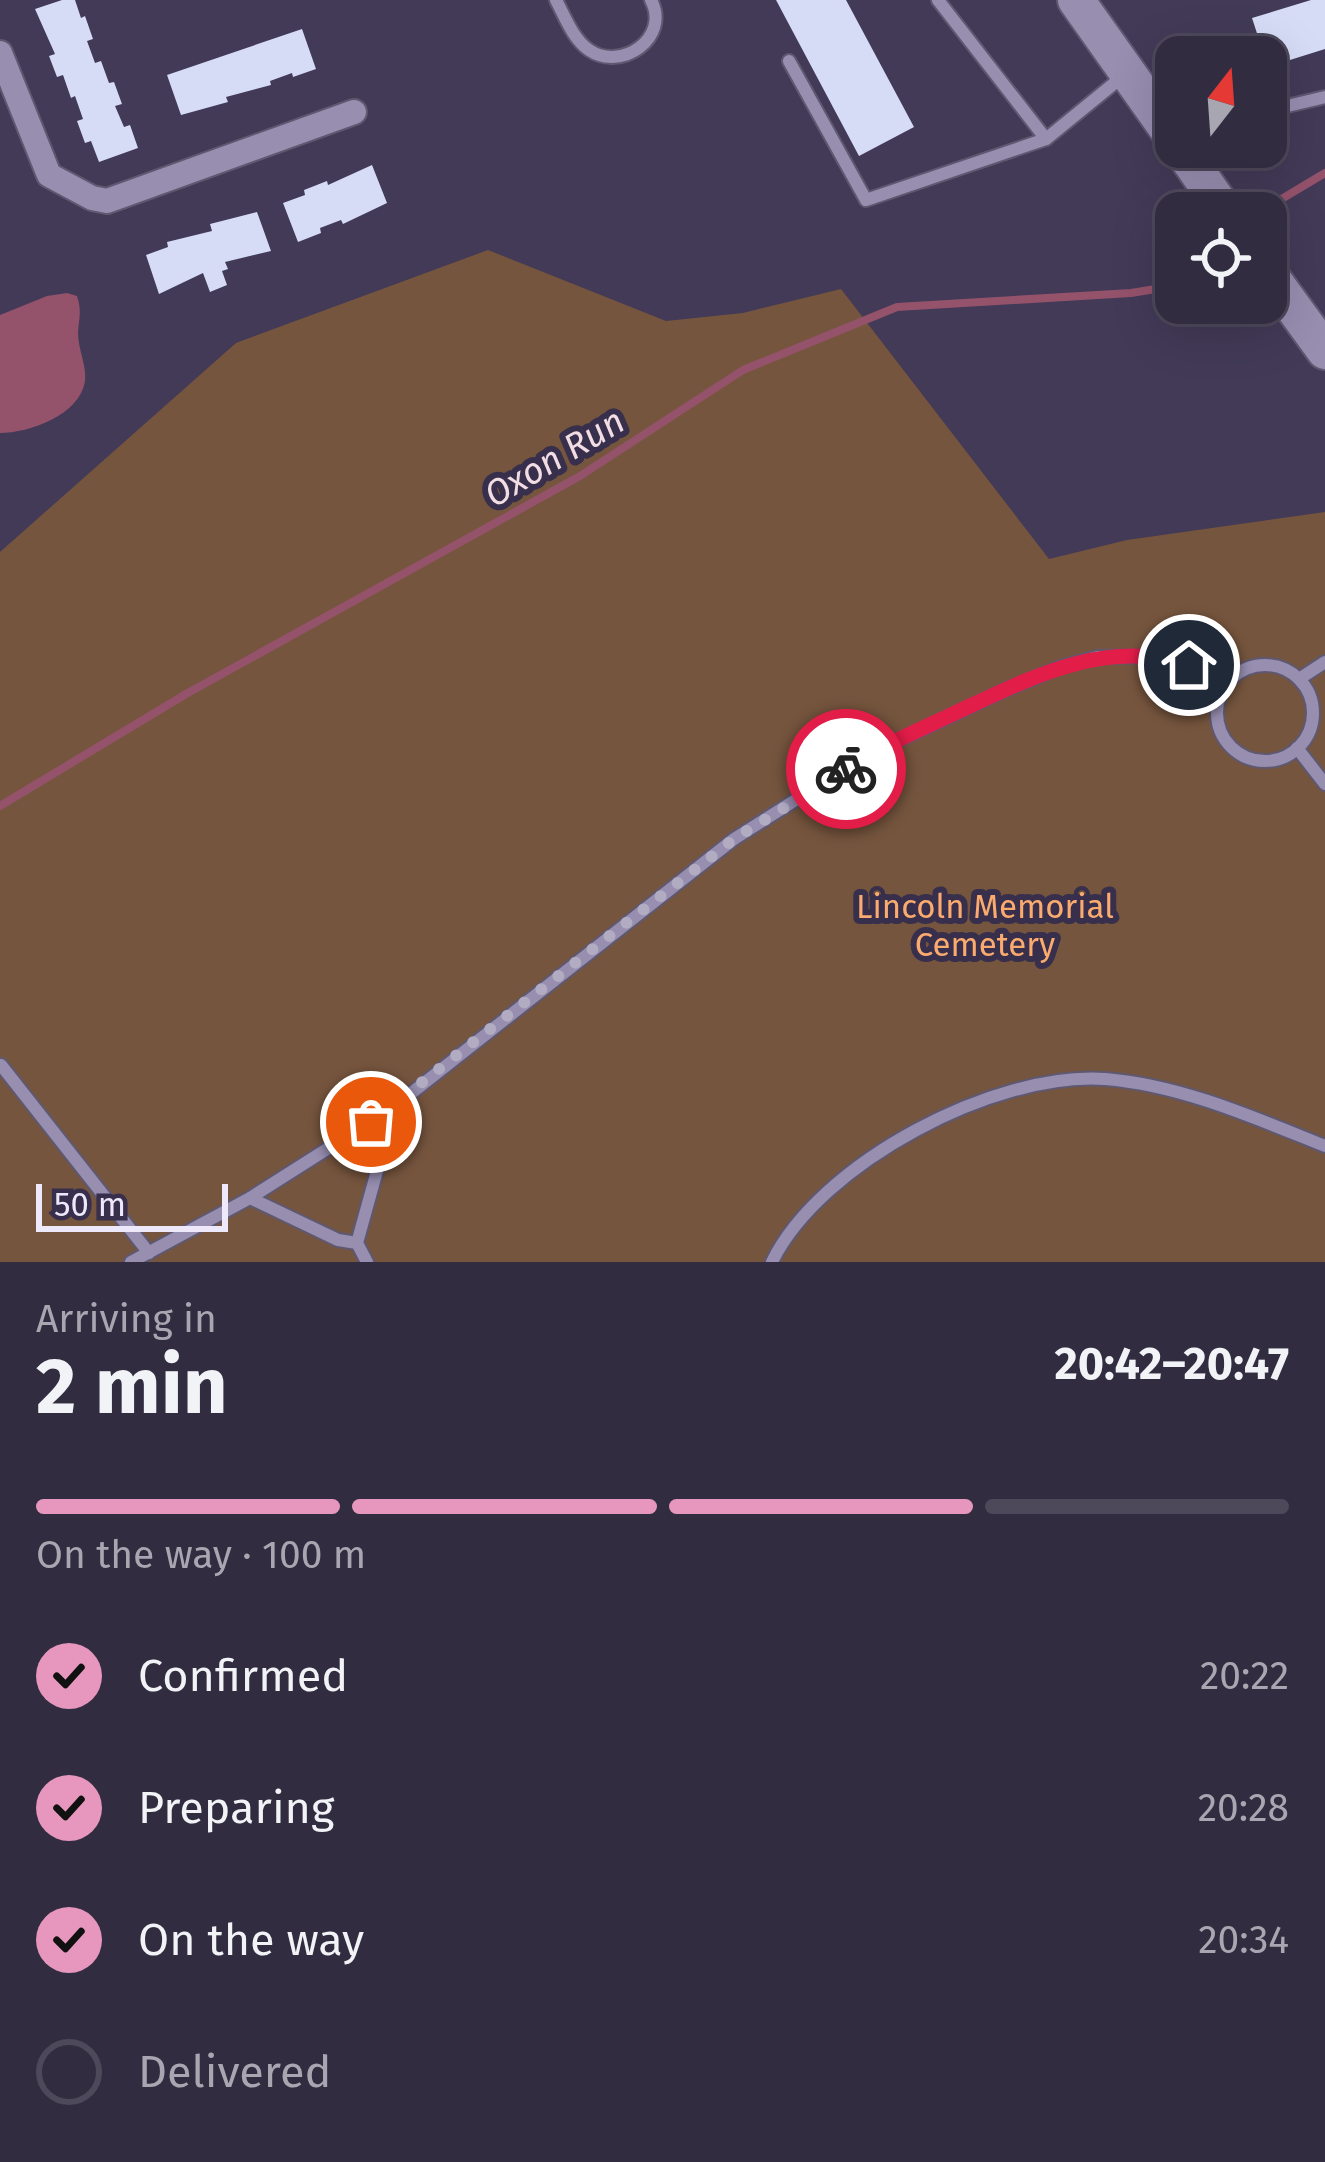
<!DOCTYPE html>
<meta charset="utf-8">
<style>
:root{--surface:#322c41;--page:#3d384c;--text:#f1f3f6;--muted:#a8a7b1;--line:#4d485a;--accent:#e797bd}
body{margin:0;font-family:"Fira Sans",sans-serif;background:var(--page);color:var(--text);height:100vh;display:flex;flex-direction:column;font-size:45px;white-space:nowrap}
*{box-sizing:border-box;margin:0}
p{font-size:39px;color:var(--muted)}
.icon{flex:none;width:66px;height:66px;fill:none;stroke:currentColor;stroke-width:2;stroke-linecap:round;stroke-linejoin:round}
.map{position:relative;height:1262px;overflow:hidden}
.sheet{display:flex;flex-direction:column;background:var(--surface);flex:1}
.sheet>*{flex:none}
.needle{width:78px;rotate:17deg}
.controls{position:absolute;left:1155px;top:36px;display:grid;gap:24px}
.controls a{display:grid;place-items:center;width:132px;height:132px;border-radius:24px;background:var(--surface);box-shadow:0 12px 48px #0002,0 0 0 3px var(--line);font-size:60px}
.scale{position:absolute;left:36px;bottom:30px;width:192px;box-sizing:border-box;padding-left:12px;border:6px solid #ede9fb;border-top:0;font-size:33px;line-height:42px;white-space:nowrap;color:#ede9fb;-webkit-text-stroke:9px #372f4c;paint-order:stroke}
.pin{position:absolute;display:grid;place-items:center;width:102px;height:102px;color:#fff;margin:-51px;border:6px solid #fff;border-radius:50%;box-shadow:0 3px 12px #0007}
.courier{position:absolute;display:grid;place-items:center;width:120px;height:120px;margin:-60px;border:9px solid #e11d48;border-radius:50%;background:#fff;color:#222;box-shadow:0 3px 15px #0007}
.head em{font-style:normal;font-weight:700}
.head div{display:flex;flex-direction:column-reverse}
.head{display:flex;align-items:center;justify-content:space-between;height:204px;padding:0 36px}
h1{font-size:78px;font-weight:700;line-height:90px}
.bar{display:grid;grid-template-columns:repeat(4,1fr);gap:18px 12px;align-content:center;height:144px;padding:0 36px}
.bar i{height:15px;border-radius:9px;background:var(--line)}
.bar .on{background:var(--accent)}
.bar p{grid-column:span 4}
ol{padding:0 36px;list-style:none}
li{display:flex;align-items:center;gap:36px;height:132px}
li p{margin-inline-start:auto}
li .icon{padding:12px;border-radius:50%;background:var(--accent);color:#111;stroke-width:4}
li:last-child{color:var(--muted)}
li i{width:66px;height:66px;border:6px solid var(--line);border-radius:50%}
.map>svg:first-child{display:block}
.green{fill:#76553e}
.water{fill:#94526b}
.lines{fill:none;stroke-linecap:round;stroke-linejoin:round}
.stream{stroke:#94526b;stroke-width:8}
.building{fill:#d6dcf6}
.service-casing{stroke:#5f5871;stroke-width:16}
.minor-casing{stroke:#5f5871;stroke-width:28}
.secondary-casing{stroke:#5f5871;stroke-width:40}
.service{stroke:#978eb0;stroke-width:12}
.minor{stroke:#978eb0;stroke-width:24}
.secondary{stroke:#978eb0;stroke-width:36}
.done{stroke:#b1acc2;stroke-width:12;stroke-dasharray:0 21.6}
.route{stroke:#e11d48;stroke-width:15}
.labels{text-anchor:middle;stroke-width:12;stroke-linejoin:round;paint-order:stroke}
.park-label{font-size:33px;fill:#fcab6f;stroke:#372f4c}
.water-label{font-size:36px;font-style:italic;fill:#f2dde4;stroke:#372f4c}
</style>
<div class="map">
<svg width="1325" height="1262" viewBox="0 0 1325 1262">
<rect width="100%" height="100%" fill="#423a57"/>
<polygon class="green" points="488,250 666,321 743,313 841,289 1049,559 1127,540 1325,512 1325,1262 0,1262 0,552 236,343"/>
<path class="water" d="M67,293l10,3c5,15 2,22 1,37 0,16 9,33 7,48 -5,34 -56,52 -85,52v-118l47,-19z"/>
<g class="lines">
<g class="stream">
<polyline points="1258,213 1325,173"/>
<polyline points="0,806 186,694 580,476 743,370 897,307 1131,293 1162,288 1176,277"/>
</g>
</g>
<g class="building">
<polygon points="62,0 75,0 81,18 85,16 93,39 87,41 95,63 101,61 109,83 114,82 122,104 115,106 124,127 130,125 138,148 99,162 91,141 85,143 77,121 83,119 75,96 71,98 63,75 57,77 49,56 55,54 35,9"/>
<polygon points="776,0 846,0 914,127 859,156"/>
<polygon points="1311,0 1325,0 1325,49 1268,67 1252,18"/>
<polygon points="302,29 316,69 293,77 292,73 270,81 271,85 226,97 228,102 181,115 167,75"/>
<polygon points="372,165 387,203 343,224 341,220 320,228 321,233 298,242 283,203 305,195 304,190 327,181 328,185"/>
<polygon points="257,212 271,251 225,262 228,269 222,271 227,285 210,292 203,273 159,294 146,255 168,247 167,242 212,231 210,224"/>
</g>
<g class="lines">
<defs>
<g id="service">
<path d="M556,0c9,17 17,39 33,50 32,22 82,-12 62,-50"/>
<polyline points="938,0 1046,139"/>
<polyline points="789,61 866,200 1046,139 1122,77"/>
<polyline points="1266,111 1325,97"/>
<circle cx="1265" cy="713" r="48"/>
<polyline points="1299,679 1325,662"/>
<polyline points="1297,748 1325,784"/>
<polyline points="1,1065 149,1253"/>
<polyline points="250,1198 395,1106 734,839 865,756 1007,689 1061,667 1098,657 1161,656 1189,665 1227,684"/>
<polyline points="357,1243 395,1106"/>
<polyline points="131,1262 250,1198 338,1240 357,1243 367,1262"/>
<path d="M772,1262c48,-99 224,-191 333,-183 76,6 150,39 220,67"/>
</g>
<polyline id="minor" points="0,53 49,175 92,198 107,201 354,112"/>
<g id="secondary">
<polyline points="1076,0 1176,141"/>
<polyline points="1180,147 1226,213"/>
<polyline points="1266,270 1325,351"/>
</g>
</defs>
<use href="#service" class="service-casing"/>
<use href="#minor" class="minor-casing"/>
<use href="#secondary" class="secondary-casing"/>
<use href="#service" class="service"/>
<use href="#minor" class="minor"/>
<use href="#secondary" class="secondary"/>
</g>
<g class="lines">
<polyline class="done" points="371,1122 734,839 846,769"/>
<path class="route" d="M846,769c34,-22 71,-38 107,-55 75,-35 152,-77 236,-49"/>
</g>
<g class="labels">
<g class="park-label">
<text x="985" y="918">Lincoln Memorial<tspan x="985" dy="38">Cemetery</tspan></text>
</g>
<g class="water-label">
<text transform="translate(554 457) rotate(-31)" y="13">Oxon Run</text>
</g>
</g>
</svg>
<div class="controls">
<a><svg class="needle" viewBox="-14 -14 28 28"><path d="M0-13l5 13h-10z" fill="#e53935"/><path d="M0 13l5-13h-10z" fill="#a8a7b1"/></svg></a>
<a><svg class="icon" aria-label="locate" viewBox="0 0 24 24"><circle cx="12" cy="12" r="6"/><path d="M12 2v4M12 18v4M2 12h4M18 12h4"/></svg></a>
</div>
<div class="scale">50 m</div>
<div class="pin" style="left:371px;top:1122px;background:#ea580c"><svg class="icon" aria-label="bag" viewBox="0 0 24 24"><path d="M5 8h14l-1 12H6zM9 8a3 3 0 0 1 6 0"/></svg></div>
<div class="pin" style="left:1189px;top:665px;background:#1f2937"><svg class="icon" aria-label="home" viewBox="0 0 24 24"><path d="M3 11l9-7 9 7M6 9v11h12V9"/></svg></div>
<div class="courier" style="left:846px;top:769px"><svg class="icon" aria-label="bike" viewBox="0 0 24 24"><circle cx="6" cy="16" r="4"/><circle cx="18" cy="16" r="4"/><path d="M6 16l4-8h5l3 8M10 8l3 8H6M13 5h3"/></svg></div>
</div>
<section class="sheet">
<div class="head"><div><h1>2 min</h1><p>Arriving in</p></div><em>20:42–20:47</em></div>
<div class="bar"><i class="on"></i><i class="on"></i><i class="on"></i><i></i><p>On the way · 100 m</p></div>
<ol>
<li><svg class="icon" aria-label="check" viewBox="0 0 24 24"><path d="M5 12l5 5 9-10"/></svg>Confirmed<p>20:22</p></li>
<li><svg class="icon" aria-label="check" viewBox="0 0 24 24"><path d="M5 12l5 5 9-10"/></svg>Preparing<p>20:28</p></li>
<li><svg class="icon" aria-label="check" viewBox="0 0 24 24"><path d="M5 12l5 5 9-10"/></svg>On the way<p>20:34</p></li>
<li><i></i>Delivered</li>
</ol>
</section>
